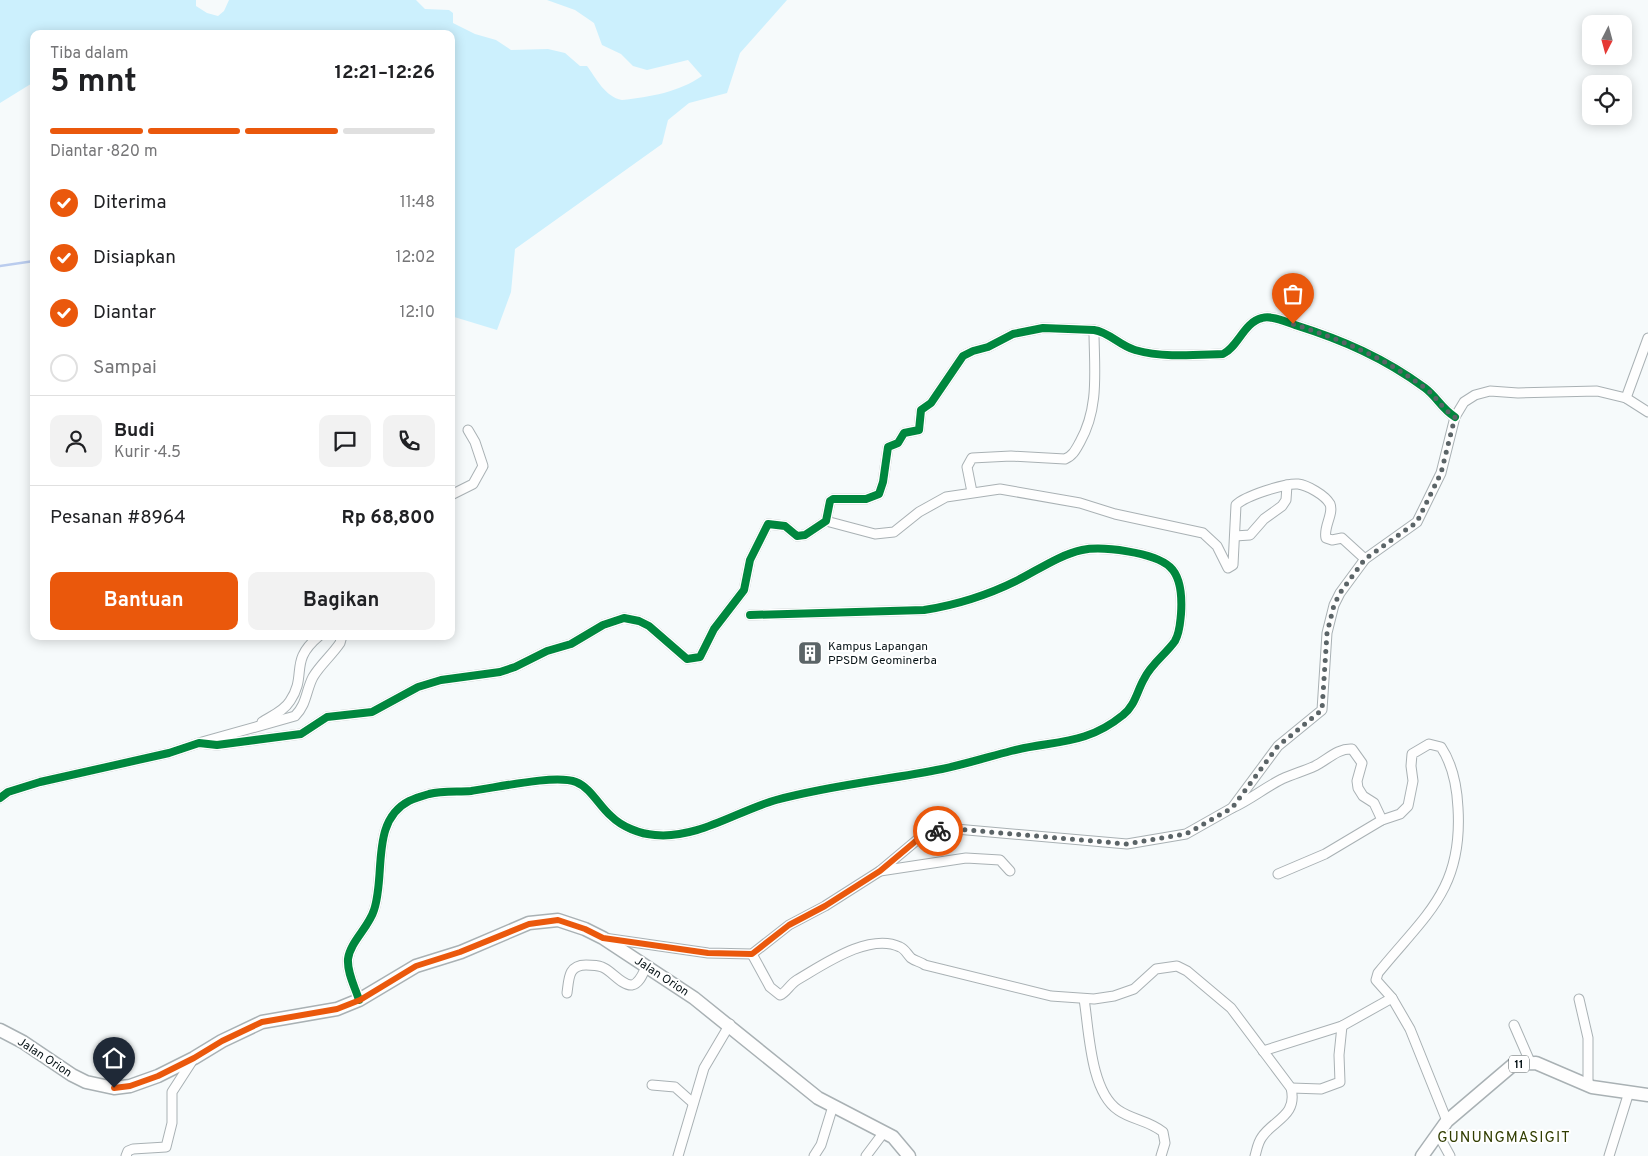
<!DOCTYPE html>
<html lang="id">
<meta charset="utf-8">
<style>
:root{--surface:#fff;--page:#f2f2f2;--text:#202124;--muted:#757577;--line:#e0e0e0;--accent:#ea580c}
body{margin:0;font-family:Overpass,sans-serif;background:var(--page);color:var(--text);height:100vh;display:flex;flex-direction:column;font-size:19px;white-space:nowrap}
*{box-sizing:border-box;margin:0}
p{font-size:16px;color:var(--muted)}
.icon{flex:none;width:28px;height:28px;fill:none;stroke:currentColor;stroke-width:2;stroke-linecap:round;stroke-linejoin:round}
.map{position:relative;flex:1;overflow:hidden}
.details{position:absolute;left:30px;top:30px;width:425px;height:610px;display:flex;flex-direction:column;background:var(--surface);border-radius:10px;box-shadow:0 2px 12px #0003}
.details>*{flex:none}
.needle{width:32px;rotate:186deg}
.tools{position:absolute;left:1582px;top:15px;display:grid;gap:10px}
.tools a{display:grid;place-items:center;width:50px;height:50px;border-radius:10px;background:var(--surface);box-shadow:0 2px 12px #0003;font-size:25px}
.pin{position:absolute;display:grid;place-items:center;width:42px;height:42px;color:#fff;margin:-51px -21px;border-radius:50% 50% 50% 0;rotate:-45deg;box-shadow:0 0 5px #0007}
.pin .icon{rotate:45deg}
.courier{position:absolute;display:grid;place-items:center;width:50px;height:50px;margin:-25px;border:4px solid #ea580c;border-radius:50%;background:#fff;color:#222;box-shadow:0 1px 6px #0007}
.overview em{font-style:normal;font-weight:700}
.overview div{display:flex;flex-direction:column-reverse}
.overview{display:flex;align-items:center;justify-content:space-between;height:85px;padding:0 20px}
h1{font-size:32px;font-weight:700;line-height:38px}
.bar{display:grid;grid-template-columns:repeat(4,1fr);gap:8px 5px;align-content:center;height:60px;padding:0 20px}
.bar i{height:6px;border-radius:4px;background:var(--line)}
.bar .current{background:var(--accent)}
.bar p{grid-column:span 4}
.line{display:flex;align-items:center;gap:12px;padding:0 20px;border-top:1px solid var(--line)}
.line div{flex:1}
.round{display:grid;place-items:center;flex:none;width:52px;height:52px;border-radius:10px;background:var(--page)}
ol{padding:0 20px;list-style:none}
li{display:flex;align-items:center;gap:15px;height:55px}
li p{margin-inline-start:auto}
li .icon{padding:5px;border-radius:50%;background:var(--accent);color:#fff;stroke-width:4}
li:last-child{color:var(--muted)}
li i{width:28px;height:28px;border:2px solid var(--line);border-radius:50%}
.primary-button{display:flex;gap:10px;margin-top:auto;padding:10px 20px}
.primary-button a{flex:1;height:58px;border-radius:10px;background:var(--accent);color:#fff;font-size:20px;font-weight:700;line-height:58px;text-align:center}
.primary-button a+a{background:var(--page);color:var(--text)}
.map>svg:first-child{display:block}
.green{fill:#ccf0fd}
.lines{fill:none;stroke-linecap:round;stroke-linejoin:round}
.stream{stroke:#baccee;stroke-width:2.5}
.minor-casing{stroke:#a9b1b4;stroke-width:11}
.highway-casing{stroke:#a9b1b4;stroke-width:15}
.minor{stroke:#fefefe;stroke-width:9}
.highway{stroke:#fefefe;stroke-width:12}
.cycleway-casing{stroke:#fff;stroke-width:11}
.cycleway{stroke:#00873e;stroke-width:8}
.done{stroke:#5b6467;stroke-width:5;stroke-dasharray:0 9}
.route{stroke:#ea580c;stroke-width:6}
.labels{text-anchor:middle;stroke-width:4;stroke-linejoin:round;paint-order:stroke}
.shield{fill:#fff;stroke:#515a5d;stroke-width:1}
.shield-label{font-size:11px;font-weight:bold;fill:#071317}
.poi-label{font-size:12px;fill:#071317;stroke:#fff;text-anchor:start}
.street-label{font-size:12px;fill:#071317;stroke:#fff}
.quarter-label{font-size:15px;letter-spacing:1px;fill:#313d01;stroke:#fff}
</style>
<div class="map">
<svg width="1648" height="1156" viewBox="0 0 1648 1156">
<rect width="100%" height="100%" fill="#f6fafb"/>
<path class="green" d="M0,0h196v6l11,7 11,3 6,-5 5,-11h187l9,9 24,1 4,3v10l22,11 21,6 15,10 37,-1 17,4 15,13h7c9,12 18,31 35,34 28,-3 57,-8 80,-24l-14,-16 -41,10 -14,-4 -12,-12 -19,-9 -8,-22 -19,-13 -28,-10h240l-47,53 -13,40 -38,10 -21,17 -6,24 -147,105 -4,43 -14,38 -46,-14v-282h-417v48l-34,21z"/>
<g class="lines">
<polyline class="stream" points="0,266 34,261"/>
<defs>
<g id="minor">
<polyline points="1626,398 1648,338"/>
<path d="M972,492l-5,-25 5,-9 39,-2 54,3c8,-3 11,-10 15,-17 20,-36 14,-73 14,-112"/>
<polyline points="451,495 473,484 483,466 475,442 468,430"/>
<path d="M826,521l49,13 19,-2 25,-20 27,-15 54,-8 80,14 35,11 88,19 14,13 11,22 5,-3 3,-60c9,-9 49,-22 62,-21 9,1 27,11 32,20 4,10 -7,23 -4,34l6,2 10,-2 23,21"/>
<polyline points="1235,536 1250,535 1264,519 1282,506 1286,500 1287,485"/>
<path d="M262,722c9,-6 22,-11 28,-21 18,-27 -2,-39 29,-65"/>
<path d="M202,742l93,-26c12,-12 11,-26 18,-39 7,-12 19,-22 27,-34l2,-7"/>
<path d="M0,798l8,-6 32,-10 129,-29 30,-10 18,2 84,-11 26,-17 45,-5 46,-25 23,-7 59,-8 15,-5 32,-16 24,-7 32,-19 21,-7 15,3 10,5 38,33 13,-2 14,-28 30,-39 6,-30 18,-36 17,2 12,10 8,-1 21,-14 4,-20 3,-2h33l13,-5 4,-12 5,-35 10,-4 6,-10 15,-3 2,-20 10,-7 32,-47 10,-5 15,-4 25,-13 30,-6 51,2c15,2 26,16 41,20 28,8 59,5 88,4 15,-7 21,-32 39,-36 10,-3 24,4 33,7 48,15 89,33 130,63 12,9 16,20 30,29"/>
<path d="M1232,808c18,-8 32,-20 50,-29 11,-5 22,-8 33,-13 12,-6 23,-18 37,-17l10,14 -5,18 1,7 5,8 11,7 8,17"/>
<polyline points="880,871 966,858 1000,860 1010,871"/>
<path d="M1278,874l47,-20 57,-34 18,-6 8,-8 5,-25 -2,-15 1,-12 17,-10 12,3c12,18 16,40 17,61 5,82 -33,107 -80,165l-2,7 16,18 18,31 37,92"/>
<polyline points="604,938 708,953 752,954 789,925 825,906 880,871 917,840 930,833 956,829 1127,844 1186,834 1232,808 1278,746 1322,710 1327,633 1334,605 1340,593 1365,559 1417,522 1441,473 1455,417 1464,402 1475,395 1490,391 1518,393 1597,391 1626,398 1648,412"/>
<path d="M752,954l18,33 10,8c6,-2 10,-11 17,-15 26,-15 72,-48 103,-33 5,2 7,7 11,11 4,3 10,4 14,7l126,31 43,3 20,-3 20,-7 22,-20 21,-3 10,5 44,37 60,80c7,28 -18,32 -29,49 -4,5 -5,12 -7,19"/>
<path d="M567,993c2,-14 1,-28 19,-28 5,0 11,0 16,2 9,3 20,19 30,18 8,-2 11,-12 14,-18"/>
<path d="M1084,999c5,30 6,92 34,111 14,10 30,10 45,22l2,11 -4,13"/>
<polyline points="1579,999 1588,1038 1588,1086"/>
<path d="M359,1000c-4,-13 -12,-27 -11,-41 2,-17 21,-32 26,-49 12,-35 -4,-89 35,-109 6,-3 13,-5 20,-7 13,-3 28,-2 42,-3 24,-3 84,-17 105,-9 15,6 23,24 35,34 11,11 29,18 44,19 43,4 82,-24 121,-35 55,-15 111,-20 166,-31 24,-5 46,-12 69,-18 43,-11 74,-5 112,-36 12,-9 14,-24 21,-36 7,-15 22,-25 31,-38 5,-9 5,-18 6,-27 1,-15 1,-36 -11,-47 -16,-15 -68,-21 -88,-17 -23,5 -44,20 -64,30 -30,15 -62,25 -94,30l-174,5"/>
<polyline points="1514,1025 1531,1064"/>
<polyline points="1263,1051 1342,1026 1392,998"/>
<polyline points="652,1085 675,1087 693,1103"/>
<polyline points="1291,1088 1321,1089 1340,1082 1339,1055 1342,1026"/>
<polyline points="1438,1134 1450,1156"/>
<polyline points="126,1156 128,1151 133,1149 166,1147 172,1123 172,1092 194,1058"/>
<polyline points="678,1156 704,1068 730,1024"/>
<polyline points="814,1156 821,1145 833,1106"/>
<polyline points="866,1156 884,1132"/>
<polyline points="1609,1156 1629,1092"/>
</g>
<g id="highway">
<polyline points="0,1030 23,1042 72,1075 86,1082 114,1088 130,1086 158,1076 194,1058 222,1041 262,1022 337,1009 359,1000 416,966 461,952 529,923 558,920 585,929 603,938 694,998 818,1098 893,1137 909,1156"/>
<polyline points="1422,1156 1447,1121 1514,1064 1536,1063 1592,1087 1648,1095"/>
</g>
</defs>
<use href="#minor" class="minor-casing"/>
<use href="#highway" class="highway-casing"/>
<use href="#minor" class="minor"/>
<use href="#highway" class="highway"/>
<defs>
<g id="cycleway">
<path d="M0,798l8,-6 32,-10 129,-29 30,-10 18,2 84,-11 26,-17 45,-5 46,-25 23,-7 59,-8 15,-5 32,-16 24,-7 32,-19 21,-7 15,3 10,5 38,33 13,-2 14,-28 30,-39 6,-30 18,-36 17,2 12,10 8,-1 21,-14 4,-20 3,-2h33l13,-5 4,-12 5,-35 10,-4 6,-10 15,-3 2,-20 10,-7 32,-47 10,-5 15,-4 25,-13 30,-6 51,2c15,2 26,16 41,20 28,8 59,5 88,4 15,-7 21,-32 39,-36 10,-3 24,4 33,7 48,15 89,33 130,63 12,9 16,20 30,29"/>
<path d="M359,1000c-4,-13 -12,-27 -11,-41 2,-17 21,-32 26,-49 12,-35 -4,-89 35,-109 6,-3 13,-5 20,-7 13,-3 28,-2 42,-3 24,-3 84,-17 105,-9 15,6 23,24 35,34 11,11 29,18 44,19 43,4 82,-24 121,-35 55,-15 111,-20 166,-31 24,-5 46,-12 69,-18 43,-11 74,-5 112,-36 12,-9 14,-24 21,-36 7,-15 22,-25 31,-38 5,-9 5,-18 6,-27 1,-15 1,-36 -11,-47 -16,-15 -68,-21 -88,-17 -23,5 -44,20 -64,30 -30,15 -62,25 -94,30l-174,5"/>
</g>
</defs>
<use href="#cycleway" class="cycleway-casing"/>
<use href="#cycleway" class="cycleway"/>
</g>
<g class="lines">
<path class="done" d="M938,831l18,-2 171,15 59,-10 46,-26 46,-62 44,-36 5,-77 7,-28 6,-12 25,-34 52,-37 24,-49 14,-56c-14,-9 -18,-20 -30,-29 -42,-31 -83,-48 -132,-64"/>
<polyline class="route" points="114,1088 130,1086 158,1076 194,1058 222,1041 262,1022 337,1009 360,1000 416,966 460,952 529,924 558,920 585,929 603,938 708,953 752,954 789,925 825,906 880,871 917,840 930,833 938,831"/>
</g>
<defs>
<symbol id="building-square" viewBox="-11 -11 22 22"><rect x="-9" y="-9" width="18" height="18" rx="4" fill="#5b6467" stroke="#fff"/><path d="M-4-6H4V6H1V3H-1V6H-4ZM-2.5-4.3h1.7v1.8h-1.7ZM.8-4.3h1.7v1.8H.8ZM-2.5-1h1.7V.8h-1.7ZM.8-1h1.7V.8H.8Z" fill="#fff"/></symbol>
</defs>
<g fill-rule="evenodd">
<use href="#building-square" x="796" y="639" width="28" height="28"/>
</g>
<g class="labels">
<rect class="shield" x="1509" y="1055.5" width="20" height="17" rx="4"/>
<g class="shield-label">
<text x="1519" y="1068">11</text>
</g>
<g class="poi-label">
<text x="828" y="650">Kampus Lapangan<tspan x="828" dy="14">PPSDM Geominerba</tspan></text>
</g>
<g class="street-label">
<text transform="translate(662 976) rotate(33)" y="4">Jalan Orion</text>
<text transform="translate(45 1057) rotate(33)" y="4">Jalan Orion</text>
</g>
<g class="quarter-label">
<text x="1504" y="1142">GUNUNGMASIGIT</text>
</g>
</g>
</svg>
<div class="tools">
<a><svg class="needle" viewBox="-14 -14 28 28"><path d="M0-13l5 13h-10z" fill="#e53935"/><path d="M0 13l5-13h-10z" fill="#757577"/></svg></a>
<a><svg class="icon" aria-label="locate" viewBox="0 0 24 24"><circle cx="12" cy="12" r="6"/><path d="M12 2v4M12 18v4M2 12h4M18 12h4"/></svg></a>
</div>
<div class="pin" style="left:1293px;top:324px;background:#ea580c"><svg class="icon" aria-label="bag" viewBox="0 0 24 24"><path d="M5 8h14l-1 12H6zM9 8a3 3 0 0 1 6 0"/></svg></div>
<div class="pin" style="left:114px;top:1088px;background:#1f2937"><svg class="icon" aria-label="home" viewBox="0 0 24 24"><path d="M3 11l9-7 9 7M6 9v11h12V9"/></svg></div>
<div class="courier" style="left:938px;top:831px"><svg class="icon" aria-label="bike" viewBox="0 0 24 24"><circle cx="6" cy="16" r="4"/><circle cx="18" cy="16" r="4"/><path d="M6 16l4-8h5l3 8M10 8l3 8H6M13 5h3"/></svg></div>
<section class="details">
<div class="overview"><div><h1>5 mnt</h1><p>Tiba dalam</p></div><em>12:21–12:26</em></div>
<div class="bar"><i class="current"></i><i class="current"></i><i class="current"></i><i></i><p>Diantar · 820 m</p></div>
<ol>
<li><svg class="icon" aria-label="check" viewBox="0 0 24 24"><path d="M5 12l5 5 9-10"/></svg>Diterima<p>11:48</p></li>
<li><svg class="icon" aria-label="check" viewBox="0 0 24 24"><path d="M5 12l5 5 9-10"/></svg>Disiapkan<p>12:02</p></li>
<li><svg class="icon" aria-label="check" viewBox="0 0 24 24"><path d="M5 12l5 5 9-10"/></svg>Diantar<p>12:10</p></li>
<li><i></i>Sampai</li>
</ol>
<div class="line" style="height:90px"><a class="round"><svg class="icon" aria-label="person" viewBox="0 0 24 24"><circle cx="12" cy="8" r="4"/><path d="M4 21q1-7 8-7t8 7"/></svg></a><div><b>Budi</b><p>Kurir · 4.5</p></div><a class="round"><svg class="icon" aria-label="chat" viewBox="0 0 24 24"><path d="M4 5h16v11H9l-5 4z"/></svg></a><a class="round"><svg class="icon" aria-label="phone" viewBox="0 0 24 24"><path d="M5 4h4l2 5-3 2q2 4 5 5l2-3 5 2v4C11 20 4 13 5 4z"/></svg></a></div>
<div class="line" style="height:65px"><div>Pesanan #8964</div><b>Rp 68,800</b></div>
<div class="primary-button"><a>Bantuan</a><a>Bagikan</a></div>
</section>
</div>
